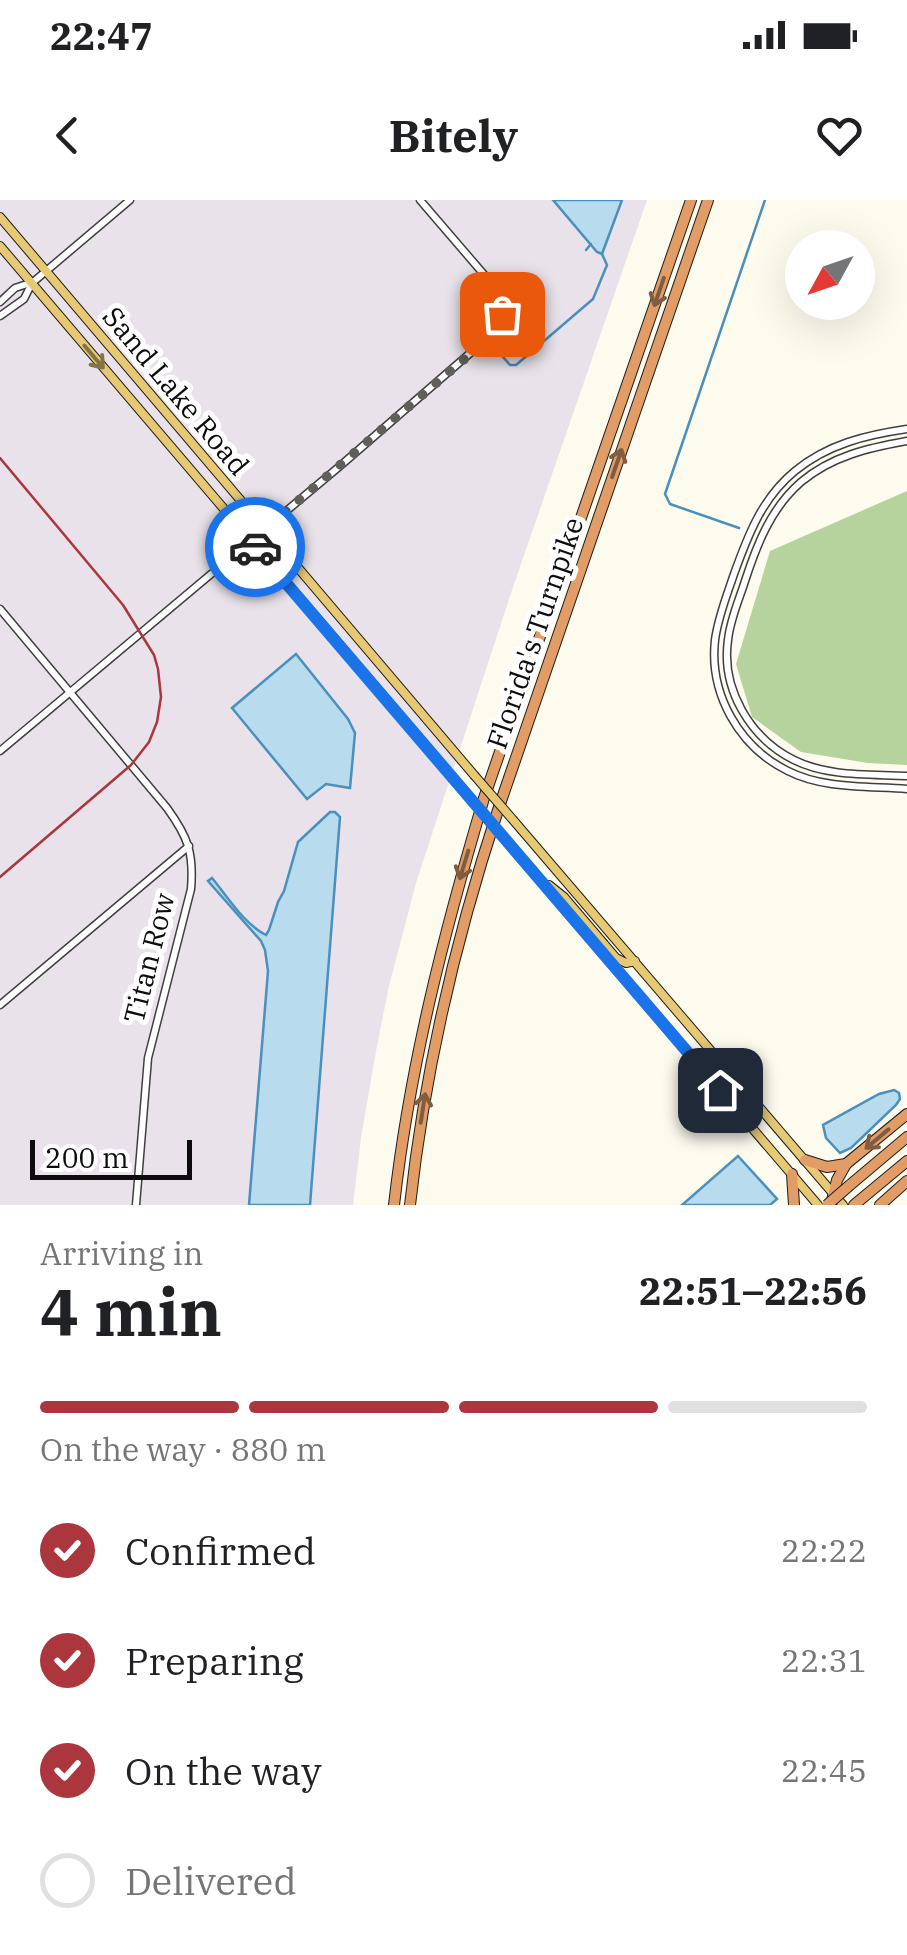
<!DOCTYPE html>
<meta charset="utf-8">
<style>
:root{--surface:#fff;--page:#f2f2f2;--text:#202124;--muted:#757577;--line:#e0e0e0;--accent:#ab363e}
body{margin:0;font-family:"IBM Plex Serif",serif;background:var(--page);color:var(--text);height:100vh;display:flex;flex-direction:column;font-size:38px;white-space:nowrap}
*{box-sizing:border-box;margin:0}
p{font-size:32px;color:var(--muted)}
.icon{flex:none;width:55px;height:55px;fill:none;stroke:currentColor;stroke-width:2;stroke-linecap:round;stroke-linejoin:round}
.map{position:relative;height:1005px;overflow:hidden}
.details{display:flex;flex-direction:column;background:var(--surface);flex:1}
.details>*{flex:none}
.needle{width:65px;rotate:230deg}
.fabs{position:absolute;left:785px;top:30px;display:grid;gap:20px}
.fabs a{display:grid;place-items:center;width:90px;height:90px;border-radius:50%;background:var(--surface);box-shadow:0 10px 40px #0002;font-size:50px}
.scale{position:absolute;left:30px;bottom:25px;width:162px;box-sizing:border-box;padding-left:10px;border:5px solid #0c0c0c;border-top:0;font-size:28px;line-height:35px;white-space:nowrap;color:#0c0c0c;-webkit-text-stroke:8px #fff;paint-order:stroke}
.pin{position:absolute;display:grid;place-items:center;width:85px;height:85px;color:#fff;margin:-42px;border-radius:20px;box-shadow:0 5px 15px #0006}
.courier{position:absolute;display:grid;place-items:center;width:100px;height:100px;margin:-50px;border:8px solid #1a73e8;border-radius:50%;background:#fff;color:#222;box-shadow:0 2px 12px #0007}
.head em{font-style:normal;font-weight:700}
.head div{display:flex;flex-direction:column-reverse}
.head{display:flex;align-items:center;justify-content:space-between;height:170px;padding:0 40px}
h1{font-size:65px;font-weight:700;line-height:75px}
.bar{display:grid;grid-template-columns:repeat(4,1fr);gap:15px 10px;align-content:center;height:120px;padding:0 40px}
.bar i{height:12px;border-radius:8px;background:var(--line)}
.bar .selected{background:var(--accent)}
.bar p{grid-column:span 4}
ol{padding:0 40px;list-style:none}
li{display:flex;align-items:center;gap:30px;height:110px}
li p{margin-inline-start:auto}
li .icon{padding:10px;border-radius:50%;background:var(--accent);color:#fff;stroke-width:4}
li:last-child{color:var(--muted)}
li i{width:55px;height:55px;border:5px solid var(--line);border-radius:50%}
.status{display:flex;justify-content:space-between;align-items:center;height:70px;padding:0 50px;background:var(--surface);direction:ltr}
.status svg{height:28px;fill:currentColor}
header{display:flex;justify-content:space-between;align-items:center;height:130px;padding:0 40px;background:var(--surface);font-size:45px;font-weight:700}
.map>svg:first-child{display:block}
.industrial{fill:#e9e2ea}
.forest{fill:#b6d29d}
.water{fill:#b9dbee;stroke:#4990bc;stroke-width:2.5}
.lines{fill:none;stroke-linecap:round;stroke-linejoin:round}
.stream{stroke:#4990bc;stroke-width:2.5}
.minor-casing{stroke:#3f3f3f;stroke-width:9}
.major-casing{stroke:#1d1d1d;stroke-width:10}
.highway-casing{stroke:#1d1d1d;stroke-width:12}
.minor{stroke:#fff;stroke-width:6}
.major{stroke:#e7c974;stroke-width:8}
.highway{stroke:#e29d67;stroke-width:10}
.rail{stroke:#ab363e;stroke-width:2.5}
.major-bridge-casing{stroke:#1d1d1d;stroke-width:10;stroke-linecap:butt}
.highway-bridge-casing{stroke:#1d1d1d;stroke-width:12;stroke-linecap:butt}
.major-bridge{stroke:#e7c974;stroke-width:8}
.highway-bridge{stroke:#e29d67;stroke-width:10}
.oneway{stroke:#825c3e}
.oneway2{stroke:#847445}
.done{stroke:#605f5b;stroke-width:10;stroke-dasharray:0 18}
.route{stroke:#1a73e8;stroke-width:12}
.labels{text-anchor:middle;stroke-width:10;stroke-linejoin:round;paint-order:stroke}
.street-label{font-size:28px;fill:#0c0c0c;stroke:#fff}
</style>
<div class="status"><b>22:47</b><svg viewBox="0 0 49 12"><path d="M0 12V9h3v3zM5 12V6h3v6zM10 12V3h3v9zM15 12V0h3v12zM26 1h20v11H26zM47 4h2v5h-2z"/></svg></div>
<header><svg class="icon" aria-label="back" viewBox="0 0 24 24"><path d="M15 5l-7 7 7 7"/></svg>Bitely<svg class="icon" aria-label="heart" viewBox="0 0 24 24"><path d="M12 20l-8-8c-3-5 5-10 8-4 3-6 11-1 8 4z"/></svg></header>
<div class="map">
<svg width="907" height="1005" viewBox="0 0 907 1005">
<rect width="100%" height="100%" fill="#fdfaee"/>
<polygon class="industrial" points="0,0 647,0 512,390 416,683 389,786 376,851 361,938 353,1005 0,1005"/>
<polygon class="forest" points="907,291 907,565 868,563 801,552 752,517 736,464 770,351"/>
<g class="water">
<polygon points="553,0 622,0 602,54 597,52"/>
<polygon points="296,454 348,519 355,533 350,588 326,584 307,599 232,508"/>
<path d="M330,612h5l5,5 -30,388h-61l19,-234 -3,-21 -4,-9 -53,-60 4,-3c15,18 32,46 54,57l3,-5 9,-28 6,-11 14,-49z"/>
<polygon points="894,890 899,893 900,899 896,905 851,948 840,953 826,938 823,925 879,894"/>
<polygon points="738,956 777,999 770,1005 682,1005"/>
</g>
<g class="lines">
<g class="stream">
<polyline points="586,50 591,44"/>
<polyline points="495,148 510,165 516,165 593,99 607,65 602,54"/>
<polyline points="739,328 670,304 665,294 765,0"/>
</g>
<defs>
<g id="minor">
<polyline points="0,102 15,88 30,83"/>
<polyline points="0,116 24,99 32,83 130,0"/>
<path d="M907,229c-41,6 -79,15 -112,42 -33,27 -47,64 -61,103 -7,21 -16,43 -19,66 -6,54 24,107 73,131 35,18 80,15 119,18"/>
<path d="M907,241c-39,7 -75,15 -106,41 -30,26 -44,62 -56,99 -6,19 -15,39 -17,59 -7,49 22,98 66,120 34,17 76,14 113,16"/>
<path d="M0,409l167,199c21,29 27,45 24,81l-43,169 -12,147"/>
<path d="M0,551l340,-285 158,-137c5,-18 3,-28 -5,-44l-73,-85"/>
<polyline points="0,805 189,646"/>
</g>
<g id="major">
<polyline points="0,17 474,575"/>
<polyline points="0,46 466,593"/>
<polyline points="514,621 843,1005"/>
<polyline points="508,643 818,1005"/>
<polyline points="549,685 564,697 616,758 626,763 635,761"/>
</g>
<g id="highway">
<polyline points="805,960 827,967 846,964"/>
<polyline points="792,974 794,1005"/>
<polyline points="850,985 907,937"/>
<polyline points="832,1001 837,980 846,964 907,914"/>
<path d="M394,1005c16,-141 50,-272 90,-407l207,-598"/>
<path d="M410,1005c15,-136 46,-268 89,-398l209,-607"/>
<polyline points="854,1005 907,961"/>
<polyline points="880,1005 907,981"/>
</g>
</defs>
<use href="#minor" class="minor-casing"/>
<use href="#major" class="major-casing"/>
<use href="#highway" class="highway-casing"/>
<use href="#minor" class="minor"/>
<use href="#major" class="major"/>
<use href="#highway" class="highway"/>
<polyline class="rail" points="0,258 123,405 154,455 158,469 161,497 157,522 149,542 131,565 0,677"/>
<defs>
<g id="major-bridge">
<polyline points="474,575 514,621"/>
<polyline points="466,593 508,643"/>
</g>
<polyline id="highway-bridge" points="827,1005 850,985"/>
</defs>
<use href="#major-bridge" class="major-bridge-casing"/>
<use href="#highway-bridge" class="highway-bridge-casing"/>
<use href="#major-bridge" class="major-bridge"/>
<use href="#highway-bridge" class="highway-bridge"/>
</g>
<defs><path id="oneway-shaft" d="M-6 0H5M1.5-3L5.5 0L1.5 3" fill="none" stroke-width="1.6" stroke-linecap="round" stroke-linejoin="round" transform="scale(2.5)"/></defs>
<g class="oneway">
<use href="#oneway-shaft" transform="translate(659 92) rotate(109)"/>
<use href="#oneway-shaft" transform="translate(617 263) rotate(-71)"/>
<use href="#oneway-shaft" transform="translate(464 665) rotate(107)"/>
<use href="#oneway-shaft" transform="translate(423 908) rotate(-81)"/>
<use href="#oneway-shaft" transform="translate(877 939) rotate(140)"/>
</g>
<use class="oneway2" href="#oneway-shaft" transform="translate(94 157) rotate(50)"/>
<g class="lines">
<polyline class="done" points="255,347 250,342 489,138 498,128 502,114"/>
<polyline class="route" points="255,347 720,890"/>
</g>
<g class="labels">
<g class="street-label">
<text transform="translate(176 191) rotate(50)" y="10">Sand Lake Road</text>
<text transform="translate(535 433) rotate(-71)" y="10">Florida's Turnpike</text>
<text transform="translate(149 758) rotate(-76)" y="10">Titan Row</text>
</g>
</g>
</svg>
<div class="fabs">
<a><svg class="needle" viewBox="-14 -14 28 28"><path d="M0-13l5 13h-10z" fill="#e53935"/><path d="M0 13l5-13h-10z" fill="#757577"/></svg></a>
</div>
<div class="scale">200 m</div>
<div class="pin" style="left:502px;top:114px;background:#ea580c"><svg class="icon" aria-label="bag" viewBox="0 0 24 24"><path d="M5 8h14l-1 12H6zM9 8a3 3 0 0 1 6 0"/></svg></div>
<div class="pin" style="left:720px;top:890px;background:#1f2937"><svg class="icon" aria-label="home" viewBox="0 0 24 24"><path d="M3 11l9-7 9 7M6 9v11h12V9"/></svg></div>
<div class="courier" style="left:255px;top:347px"><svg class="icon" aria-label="car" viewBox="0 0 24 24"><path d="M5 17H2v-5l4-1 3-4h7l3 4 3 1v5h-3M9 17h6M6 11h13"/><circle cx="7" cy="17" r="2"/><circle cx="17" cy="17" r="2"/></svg></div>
</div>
<section class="details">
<div class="head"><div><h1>4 min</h1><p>Arriving in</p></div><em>22:51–22:56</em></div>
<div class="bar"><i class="selected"></i><i class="selected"></i><i class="selected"></i><i></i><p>On the way · 880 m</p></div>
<ol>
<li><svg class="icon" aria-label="check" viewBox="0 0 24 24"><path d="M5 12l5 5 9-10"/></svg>Confirmed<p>22:22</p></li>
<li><svg class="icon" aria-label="check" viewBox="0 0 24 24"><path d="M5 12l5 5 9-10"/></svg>Preparing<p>22:31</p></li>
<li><svg class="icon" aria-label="check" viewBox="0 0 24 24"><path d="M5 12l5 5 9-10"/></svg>On the way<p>22:45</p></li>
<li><i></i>Delivered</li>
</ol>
</section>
